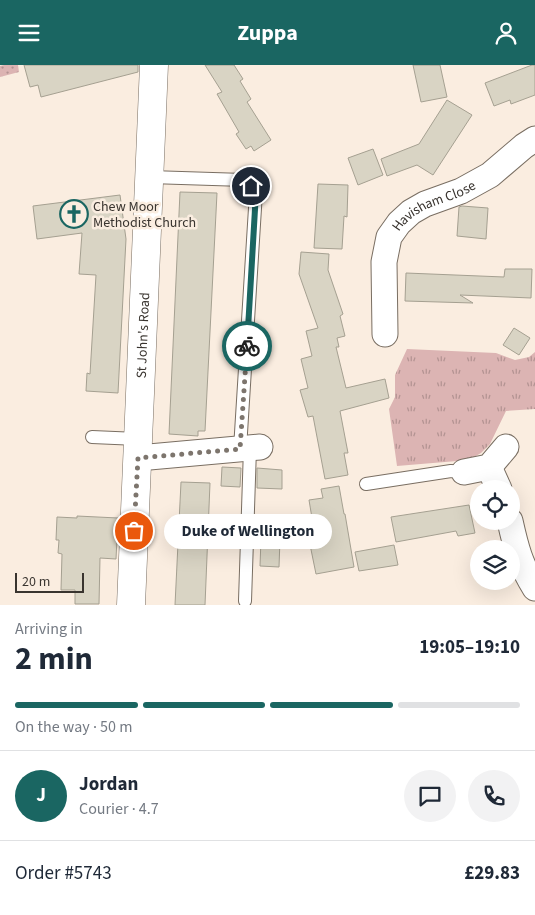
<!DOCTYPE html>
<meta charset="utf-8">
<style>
:root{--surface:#fff;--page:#f2f2f3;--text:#1f2937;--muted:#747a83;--line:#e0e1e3;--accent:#1a6662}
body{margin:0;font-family:"Source Sans 3",sans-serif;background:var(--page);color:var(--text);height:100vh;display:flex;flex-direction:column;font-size:19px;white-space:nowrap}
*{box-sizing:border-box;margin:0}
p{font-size:16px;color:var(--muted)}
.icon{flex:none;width:28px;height:28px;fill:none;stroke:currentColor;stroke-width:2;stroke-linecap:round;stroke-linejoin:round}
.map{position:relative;height:540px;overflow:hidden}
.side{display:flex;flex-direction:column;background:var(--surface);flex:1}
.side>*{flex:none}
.buttons{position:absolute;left:470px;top:415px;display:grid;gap:10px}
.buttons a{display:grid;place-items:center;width:50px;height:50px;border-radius:50%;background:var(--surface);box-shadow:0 5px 20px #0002;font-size:25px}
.scale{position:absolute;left:15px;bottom:12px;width:69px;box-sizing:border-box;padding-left:5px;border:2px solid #39342f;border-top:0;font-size:14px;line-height:18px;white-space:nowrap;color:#39342f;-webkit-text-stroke:4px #faede0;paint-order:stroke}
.pin{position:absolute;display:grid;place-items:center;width:42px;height:42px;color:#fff;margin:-21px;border:2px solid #fff;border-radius:50%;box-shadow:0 1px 5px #0007}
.courier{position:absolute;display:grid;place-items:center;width:50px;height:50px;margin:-25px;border:4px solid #1a6662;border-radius:50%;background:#fff;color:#222;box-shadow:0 1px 6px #0007}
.bubble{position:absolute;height:35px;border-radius:18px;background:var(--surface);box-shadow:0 5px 20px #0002;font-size:16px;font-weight:700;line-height:35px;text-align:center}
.overview em{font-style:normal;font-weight:700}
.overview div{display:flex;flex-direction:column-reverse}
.overview{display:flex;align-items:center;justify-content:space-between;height:85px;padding:0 15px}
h1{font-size:32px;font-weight:700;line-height:38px}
.bar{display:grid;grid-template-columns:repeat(4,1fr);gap:8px 5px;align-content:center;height:60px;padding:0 15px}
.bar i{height:6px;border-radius:4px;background:var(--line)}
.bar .selected{background:var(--accent)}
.bar p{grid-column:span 4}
.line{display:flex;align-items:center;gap:12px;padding:0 15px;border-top:1px solid var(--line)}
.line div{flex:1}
.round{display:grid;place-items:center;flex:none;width:52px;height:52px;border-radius:26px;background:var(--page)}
header{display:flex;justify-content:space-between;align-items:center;height:65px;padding:0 15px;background:var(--accent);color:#fff;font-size:22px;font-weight:700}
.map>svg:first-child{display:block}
.grass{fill:url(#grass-dots)}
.park{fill:url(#park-tufts)}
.building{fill:#d9d4c4;stroke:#a5a091}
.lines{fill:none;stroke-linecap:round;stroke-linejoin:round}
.service-casing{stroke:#796e62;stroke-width:14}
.minor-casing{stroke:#796e62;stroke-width:27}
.tertiary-casing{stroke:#796e62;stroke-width:29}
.service{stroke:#fff;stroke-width:12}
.minor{stroke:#fff;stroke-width:25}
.tertiary{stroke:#fff;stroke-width:28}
.done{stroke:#7d756d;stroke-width:5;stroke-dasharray:0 9}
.route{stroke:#1a6662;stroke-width:6}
.labels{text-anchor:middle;stroke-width:5;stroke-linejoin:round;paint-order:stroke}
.poi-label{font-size:14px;fill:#39342f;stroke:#faede0;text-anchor:start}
.street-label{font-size:14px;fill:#39342f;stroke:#faede0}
</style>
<header><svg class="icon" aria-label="menu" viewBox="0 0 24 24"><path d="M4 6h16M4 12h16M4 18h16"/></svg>Zuppa<svg class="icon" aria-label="person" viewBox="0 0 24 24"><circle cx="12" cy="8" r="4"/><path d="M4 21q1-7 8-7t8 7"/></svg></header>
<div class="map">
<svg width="535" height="540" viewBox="0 0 535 540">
<defs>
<pattern id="grass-dots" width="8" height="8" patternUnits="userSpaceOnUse" patternTransform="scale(1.25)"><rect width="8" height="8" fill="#dcb4b3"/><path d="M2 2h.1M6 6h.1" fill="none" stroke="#b39392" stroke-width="1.8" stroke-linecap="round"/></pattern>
<pattern id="park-tufts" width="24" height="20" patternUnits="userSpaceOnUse" patternTransform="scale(1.25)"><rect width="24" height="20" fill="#dcb4b3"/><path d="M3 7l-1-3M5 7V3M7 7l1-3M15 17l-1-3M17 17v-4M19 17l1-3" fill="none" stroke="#b39392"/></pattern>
</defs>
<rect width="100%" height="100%" fill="#faede0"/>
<polygon class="grass" points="4,0 18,0 19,7 0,12 0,1"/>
<polygon class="park" points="407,284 496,288 515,295 529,292 535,287 535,344 506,346 490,379 481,388 469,395 397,401 389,344 395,332 395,310"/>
<g class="building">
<polygon points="24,0 138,0 138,7 41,32 38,20 30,22"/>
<polygon points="205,0 234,0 243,14 240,16 251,34 247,37 271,75 254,86 251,81 246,84 236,69 239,67 217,29 222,27"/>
<polygon points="413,0 440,0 447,32 421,37"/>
<polygon points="532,0 535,0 535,30 511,39 510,35 494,41 485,18"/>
<polygon points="447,35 472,50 433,110 417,100 387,111 381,94 419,79"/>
<polygon points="373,84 383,110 358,120 348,93"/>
<polygon points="318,119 348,120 347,152 344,151 342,184 314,183"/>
<polygon points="180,127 217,128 205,366 198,366 198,371 169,369"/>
<polygon points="120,130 126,174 118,328 86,326 87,308 90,309 96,210 79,209 82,168 37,174 33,141"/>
<polygon points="462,141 488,143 486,174 457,171 459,142"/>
<polygon points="301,187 329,189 328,205 343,249 340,251 345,271 337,273 339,282 336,282 346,323 385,314 389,333 340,346 348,388 344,388 348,410 325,414 313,351 308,352 300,325 308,323 301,294 312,291 306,266 318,263 299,209"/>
<polygon points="505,204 532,204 531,233 460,230 473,238 405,236 406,208 504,212"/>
<polygon points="514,263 530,273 519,290 503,280"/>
<polygon points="222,402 241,403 240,422 221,421"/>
<polygon points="257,403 282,405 282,424 257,423"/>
<polygon points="181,417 210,418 205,540 175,540"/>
<polygon points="339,421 344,449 345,449 354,502 316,509 306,460 313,459 309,435 323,433 321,424"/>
<polygon points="469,440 475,468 458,471 456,466 396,477 391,452"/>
<polygon points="77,451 118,453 116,494 100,493 99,539 75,539 75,525 61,525 62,489 58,488 59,475 56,475 57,452 77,453"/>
<polygon points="261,474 280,474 279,502 260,501"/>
<polygon points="394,480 398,500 359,506 355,487"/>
</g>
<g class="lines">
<defs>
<g id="service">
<polyline points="150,112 244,115 256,127 240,384"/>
<polyline points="92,372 138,374"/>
<polyline points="366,419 451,406 464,407"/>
<polyline points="245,536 250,383"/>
</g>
<g id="minor">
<path id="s1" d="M385,269l-1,-72 5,-25 10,-14 12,-11 14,-8 36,-13 29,-16 34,-29 11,-7"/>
<polyline points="138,393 260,382"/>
<polyline points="489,402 499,424"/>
<polyline points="464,407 489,402 506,382"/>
<path d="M510,456c6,27 10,43 25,67"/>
</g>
<g id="tertiary">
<path id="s2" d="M131,540l23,-540"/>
</g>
</defs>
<use href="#service" class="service-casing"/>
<use href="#minor" class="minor-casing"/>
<use href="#tertiary" class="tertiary-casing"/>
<use href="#service" class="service"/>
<use href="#minor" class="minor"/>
<use href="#tertiary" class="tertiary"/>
</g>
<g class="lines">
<polyline class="done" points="134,466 138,393 240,384 247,281"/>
<polyline class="route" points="247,281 256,127 251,121"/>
</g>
<defs>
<symbol id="church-ring" viewBox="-11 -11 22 22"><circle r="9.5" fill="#faede0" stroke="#1a6662" stroke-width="1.5"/><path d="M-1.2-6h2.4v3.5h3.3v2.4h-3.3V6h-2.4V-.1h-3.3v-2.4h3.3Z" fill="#1a6662"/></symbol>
</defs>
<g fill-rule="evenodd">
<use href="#church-ring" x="58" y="133" width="32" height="32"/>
</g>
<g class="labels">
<g class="poi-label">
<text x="93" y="146">Chew Moor<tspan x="93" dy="16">Methodist Church</tspan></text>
</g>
<g class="street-label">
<text dy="5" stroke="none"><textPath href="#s1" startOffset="154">Havisham Close</textPath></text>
<text dy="5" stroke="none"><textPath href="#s2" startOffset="270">St John's Road</textPath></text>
</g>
</g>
</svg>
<div class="buttons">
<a><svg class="icon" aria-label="locate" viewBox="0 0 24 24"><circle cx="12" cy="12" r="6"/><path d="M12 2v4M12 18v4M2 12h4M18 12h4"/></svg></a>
<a><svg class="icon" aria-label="layers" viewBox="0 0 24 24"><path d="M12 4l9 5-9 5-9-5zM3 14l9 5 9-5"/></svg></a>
</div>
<div class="scale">20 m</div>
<div class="pin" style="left:134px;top:466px;background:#ea580c"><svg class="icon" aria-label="bag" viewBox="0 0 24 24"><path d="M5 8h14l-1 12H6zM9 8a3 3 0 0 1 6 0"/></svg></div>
<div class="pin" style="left:251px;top:121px;background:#1f2937"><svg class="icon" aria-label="home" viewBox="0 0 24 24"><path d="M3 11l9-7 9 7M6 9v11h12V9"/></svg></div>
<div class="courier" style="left:247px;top:281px"><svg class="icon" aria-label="bike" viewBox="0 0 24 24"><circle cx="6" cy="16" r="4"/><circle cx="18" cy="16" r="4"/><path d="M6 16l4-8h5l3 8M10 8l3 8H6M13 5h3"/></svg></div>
<div class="bubble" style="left:164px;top:449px;width:168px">Duke of Wellington</div>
</div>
<section class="side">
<div class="overview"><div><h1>2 min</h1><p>Arriving in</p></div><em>19:05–19:10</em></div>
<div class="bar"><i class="selected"></i><i class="selected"></i><i class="selected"></i><i></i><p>On the way · 50 m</p></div>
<div class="line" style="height:90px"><b class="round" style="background:var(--accent);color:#fff">J</b><div><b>Jordan</b><p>Courier · 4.7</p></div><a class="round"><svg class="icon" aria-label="chat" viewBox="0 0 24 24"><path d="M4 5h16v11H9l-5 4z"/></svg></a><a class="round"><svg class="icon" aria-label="phone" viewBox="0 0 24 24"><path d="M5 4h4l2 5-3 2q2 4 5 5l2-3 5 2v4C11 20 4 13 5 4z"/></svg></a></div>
<div class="line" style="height:65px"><div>Order #5743</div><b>£29.83</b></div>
</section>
